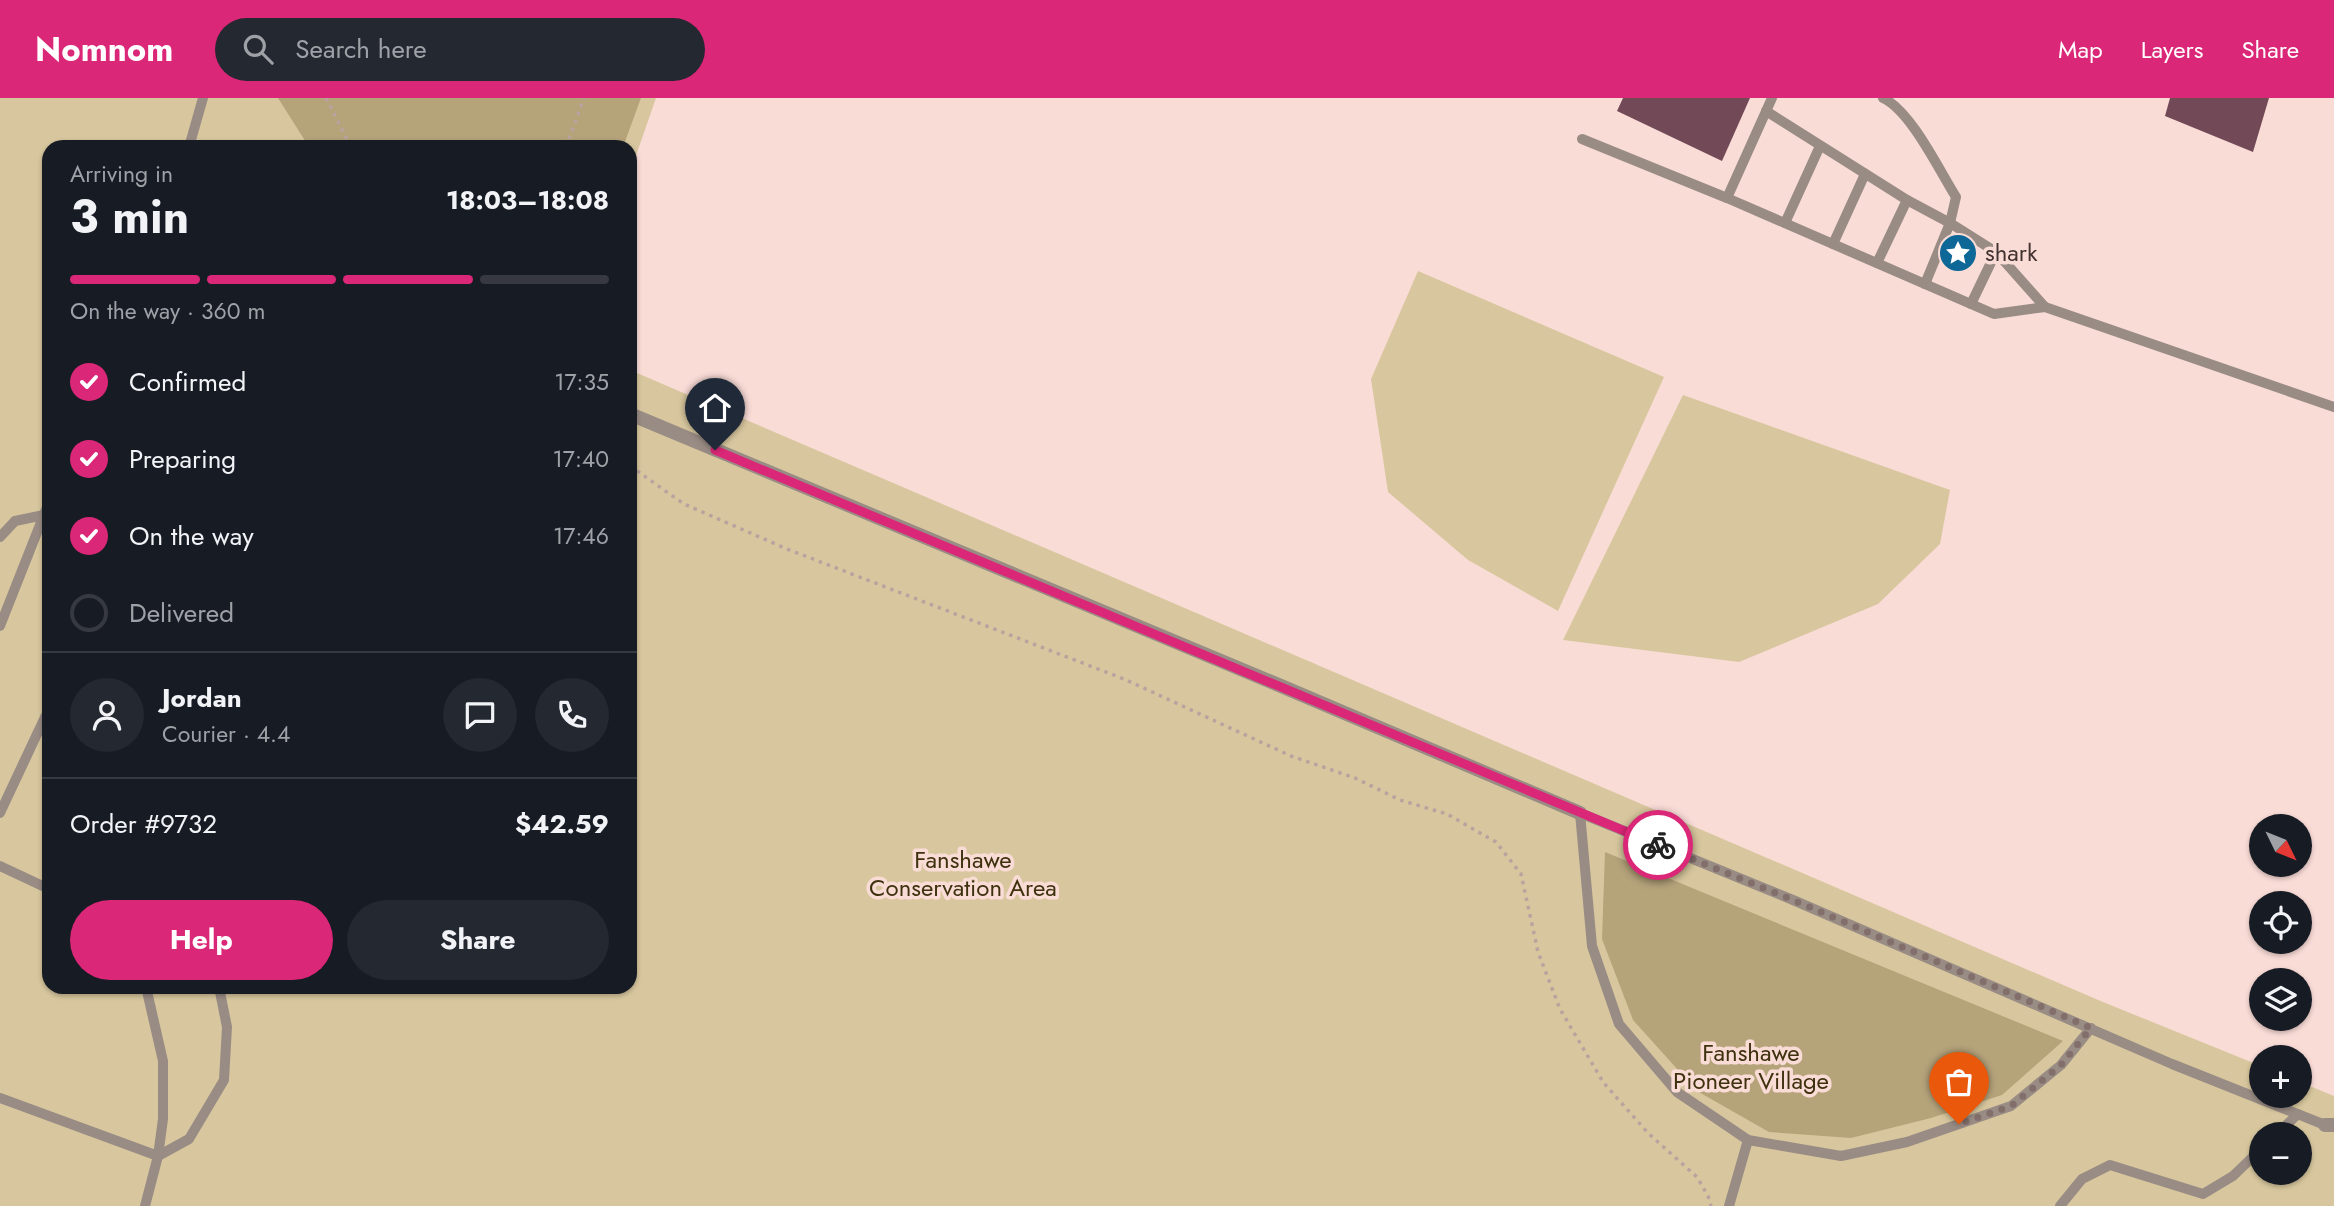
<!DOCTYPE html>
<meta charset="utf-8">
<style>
:root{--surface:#171b24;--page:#242831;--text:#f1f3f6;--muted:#9ea1a6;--line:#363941;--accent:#db2777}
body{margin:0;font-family:Jost,sans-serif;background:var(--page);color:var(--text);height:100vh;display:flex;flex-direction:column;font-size:26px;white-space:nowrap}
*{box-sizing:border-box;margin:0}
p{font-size:23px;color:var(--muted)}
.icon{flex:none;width:38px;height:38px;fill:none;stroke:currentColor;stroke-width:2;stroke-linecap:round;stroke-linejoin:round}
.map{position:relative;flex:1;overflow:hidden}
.side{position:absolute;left:42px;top:42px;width:595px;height:854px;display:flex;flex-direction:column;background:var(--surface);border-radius:21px;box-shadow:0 2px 5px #0004}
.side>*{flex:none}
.needle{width:46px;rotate:133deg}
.controls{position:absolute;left:2249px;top:716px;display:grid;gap:14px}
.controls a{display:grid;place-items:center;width:63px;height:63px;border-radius:50%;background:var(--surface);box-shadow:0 2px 5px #0004;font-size:35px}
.pin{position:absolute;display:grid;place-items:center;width:60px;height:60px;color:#fff;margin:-72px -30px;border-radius:50% 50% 50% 0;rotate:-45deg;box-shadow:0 0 7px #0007}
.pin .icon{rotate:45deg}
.courier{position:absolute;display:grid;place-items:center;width:70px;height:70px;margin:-35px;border:5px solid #db2777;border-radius:50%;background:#fff;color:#222;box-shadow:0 2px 9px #0007}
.summary em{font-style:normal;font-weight:700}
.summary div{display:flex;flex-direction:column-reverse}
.summary{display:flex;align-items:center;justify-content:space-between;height:119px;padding:0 28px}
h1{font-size:46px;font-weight:700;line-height:52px}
.bar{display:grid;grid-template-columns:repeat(4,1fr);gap:10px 7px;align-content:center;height:84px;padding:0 28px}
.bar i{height:9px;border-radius:5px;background:var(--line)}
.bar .current{background:var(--accent)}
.bar p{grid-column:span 4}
.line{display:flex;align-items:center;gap:18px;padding:0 28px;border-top:2px solid var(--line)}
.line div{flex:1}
.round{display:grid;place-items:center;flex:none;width:74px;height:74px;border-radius:37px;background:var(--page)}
ol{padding:0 28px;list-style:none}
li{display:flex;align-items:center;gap:21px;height:77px}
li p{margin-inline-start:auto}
li .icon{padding:7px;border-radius:50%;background:var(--accent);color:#fff;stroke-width:4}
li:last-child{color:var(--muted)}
li i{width:38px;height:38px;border:4px solid var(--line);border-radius:50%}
.action{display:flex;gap:14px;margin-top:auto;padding:14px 28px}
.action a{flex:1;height:80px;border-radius:42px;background:var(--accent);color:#fff;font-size:28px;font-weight:700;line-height:80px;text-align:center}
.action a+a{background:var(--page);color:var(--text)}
header{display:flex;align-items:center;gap:42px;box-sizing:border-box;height:98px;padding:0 35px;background:var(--accent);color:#fff}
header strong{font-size:33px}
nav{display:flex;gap:38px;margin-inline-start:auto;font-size:24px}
.search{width:490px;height:63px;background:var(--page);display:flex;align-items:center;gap:18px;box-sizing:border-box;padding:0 24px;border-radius:38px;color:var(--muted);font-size:26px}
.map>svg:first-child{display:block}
.green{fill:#d8c79e;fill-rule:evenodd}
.forest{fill:#b5a37a}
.building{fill:#724957}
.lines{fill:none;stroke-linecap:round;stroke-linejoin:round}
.path{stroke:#bba29e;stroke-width:3.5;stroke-dasharray:3.5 5;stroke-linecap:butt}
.service{stroke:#998c84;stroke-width:10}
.minor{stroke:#998c84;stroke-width:14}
.done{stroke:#826e6b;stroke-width:7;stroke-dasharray:0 12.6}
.route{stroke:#db2777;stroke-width:9}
.labels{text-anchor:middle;stroke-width:7;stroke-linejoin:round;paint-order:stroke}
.poi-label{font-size:24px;fill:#423331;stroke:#fadcd7;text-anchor:start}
.park-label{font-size:24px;fill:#3e310e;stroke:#fadcd7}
</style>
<header>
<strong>Nomnom</strong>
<div class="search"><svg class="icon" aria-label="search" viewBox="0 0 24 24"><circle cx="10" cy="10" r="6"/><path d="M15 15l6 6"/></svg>Search here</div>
<nav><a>Map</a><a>Layers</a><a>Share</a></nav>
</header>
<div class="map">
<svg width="2334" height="1108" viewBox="0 0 2334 1108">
<rect width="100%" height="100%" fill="#fadcd7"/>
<g class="green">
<path d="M0,0h656l-26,75v-26h-581v840h581v-617l1473,632 158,64v30h39v-14l34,14v110h-2334zM2261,1036h39v38h-39z"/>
<polygon points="1418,173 1664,279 1558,513 1468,462 1388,394 1371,281"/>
<polygon points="1683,297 1950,392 1940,446 1878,506 1739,564 1563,542"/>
</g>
<g class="forest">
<polygon points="278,0 641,0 623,49 309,49"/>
<polygon points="1605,754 2063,943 2002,997 1931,1020 1851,1040 1769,1034 1697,993 1633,922 1602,841"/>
</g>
<g class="building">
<polygon points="1623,0 1750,0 1722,63 1617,13"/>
<polygon points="2170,0 2269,0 2253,54 2165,18"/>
</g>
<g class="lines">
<g class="path">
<polyline points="326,0 351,49"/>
<polyline points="566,49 584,0"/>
<polyline points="630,368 684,406 787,451 1124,581 1291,658 1355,680 1400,702 1447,716 1496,744 1521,776 1538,854 1560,911 1603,984 1648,1035 1697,1079 1708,1098 1711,1108"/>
</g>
<g class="service">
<path d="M1883,0c28,13 56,72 73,99l-6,26 46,29 49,55"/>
<polyline points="1766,13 1907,102 1950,125 1925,186"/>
<polyline points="1582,41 1727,100 1772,0"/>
<polyline points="189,49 203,0"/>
<polyline points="1727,100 1994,216 2045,209 2334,309"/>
<polyline points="1785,125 1820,48"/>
<polyline points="1833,146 1865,76"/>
<polyline points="1877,165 1907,102"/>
<polyline points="1971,206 1996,154"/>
<polyline points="0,439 15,423 44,417"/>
<polyline points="0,528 49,404"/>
<polyline points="0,715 45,619 49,619"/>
<polyline points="0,768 49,791"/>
<polyline points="2091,930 2061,967 2011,1008 1907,1044 1841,1058 1748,1042 1677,994 1619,926 1592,848 1580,715 1793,802 2172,966 2325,1027"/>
<polyline points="0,1000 158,1058 189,1041 224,982 227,929 219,889"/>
<polyline points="2277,1036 2298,1016"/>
<polyline points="145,1108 158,1058 163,1021 163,963 146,889"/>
<polyline points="1729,1108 1748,1042"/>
<polyline points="2060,1108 2082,1081 2110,1067 2203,1096 2233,1078 2261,1051"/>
</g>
<g class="minor">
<polyline points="630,316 1281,588 1580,715"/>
<polyline points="2325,1027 2334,1027"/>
</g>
</g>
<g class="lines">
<polyline class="done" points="1658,747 1793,802 2091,930 2061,967 2011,1008 1959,1026"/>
<polyline class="route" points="715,352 1658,747"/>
</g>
<defs>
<symbol id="sight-disc" viewBox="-11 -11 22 22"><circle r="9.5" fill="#0d6797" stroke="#fadcd7"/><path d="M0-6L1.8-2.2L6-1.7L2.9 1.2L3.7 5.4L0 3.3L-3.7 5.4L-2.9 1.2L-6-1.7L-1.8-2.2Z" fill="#fff"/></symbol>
</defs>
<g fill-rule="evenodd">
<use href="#sight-disc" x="1936" y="133" width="44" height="44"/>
</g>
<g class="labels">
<g class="poi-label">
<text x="1985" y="163">shark</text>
</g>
<g class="park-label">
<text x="963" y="770">Fanshawe<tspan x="963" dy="28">Conservation Area</tspan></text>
<text x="1751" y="963">Fanshawe<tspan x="1751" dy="28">Pioneer Village</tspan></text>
</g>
</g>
</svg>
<div class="controls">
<a><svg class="needle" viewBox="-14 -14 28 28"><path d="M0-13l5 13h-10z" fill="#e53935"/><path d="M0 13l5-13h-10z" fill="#9ea1a6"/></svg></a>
<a><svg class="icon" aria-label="locate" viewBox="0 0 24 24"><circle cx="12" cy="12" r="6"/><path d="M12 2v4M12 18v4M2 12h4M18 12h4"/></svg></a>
<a><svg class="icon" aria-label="layers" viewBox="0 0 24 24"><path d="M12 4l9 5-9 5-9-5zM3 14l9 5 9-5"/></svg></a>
<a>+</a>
<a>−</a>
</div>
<div class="pin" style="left:1959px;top:1026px;background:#ea580c"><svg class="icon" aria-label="bag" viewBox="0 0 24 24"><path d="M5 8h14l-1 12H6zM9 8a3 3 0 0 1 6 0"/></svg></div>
<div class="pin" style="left:715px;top:352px;background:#1f2937"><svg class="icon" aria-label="home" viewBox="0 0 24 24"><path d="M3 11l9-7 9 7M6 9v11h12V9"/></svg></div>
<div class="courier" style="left:1658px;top:747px"><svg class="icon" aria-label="bike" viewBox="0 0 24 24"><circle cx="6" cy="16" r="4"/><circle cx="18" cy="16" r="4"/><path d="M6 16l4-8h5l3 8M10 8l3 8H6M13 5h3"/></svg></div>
<section class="side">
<div class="summary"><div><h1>3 min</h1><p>Arriving in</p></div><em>18:03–18:08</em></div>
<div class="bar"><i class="current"></i><i class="current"></i><i class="current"></i><i></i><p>On the way · 360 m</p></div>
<ol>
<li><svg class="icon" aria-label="check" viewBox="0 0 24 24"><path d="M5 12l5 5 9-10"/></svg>Confirmed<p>17:35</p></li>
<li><svg class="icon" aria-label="check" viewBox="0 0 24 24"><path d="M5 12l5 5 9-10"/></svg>Preparing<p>17:40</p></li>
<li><svg class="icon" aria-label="check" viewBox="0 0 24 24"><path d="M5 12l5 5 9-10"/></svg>On the way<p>17:46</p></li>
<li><i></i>Delivered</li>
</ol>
<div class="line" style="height:126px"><a class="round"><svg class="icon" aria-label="person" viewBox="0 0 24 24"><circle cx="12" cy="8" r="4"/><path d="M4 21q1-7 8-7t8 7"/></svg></a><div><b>Jordan</b><p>Courier · 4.4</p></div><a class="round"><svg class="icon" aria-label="chat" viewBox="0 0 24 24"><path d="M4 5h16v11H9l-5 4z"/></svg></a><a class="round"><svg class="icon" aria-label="phone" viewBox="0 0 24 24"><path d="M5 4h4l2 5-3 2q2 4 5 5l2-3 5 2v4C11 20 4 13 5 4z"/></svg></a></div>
<div class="line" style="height:91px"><div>Order #9732</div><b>$42.59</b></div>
<div class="action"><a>Help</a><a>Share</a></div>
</section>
</div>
